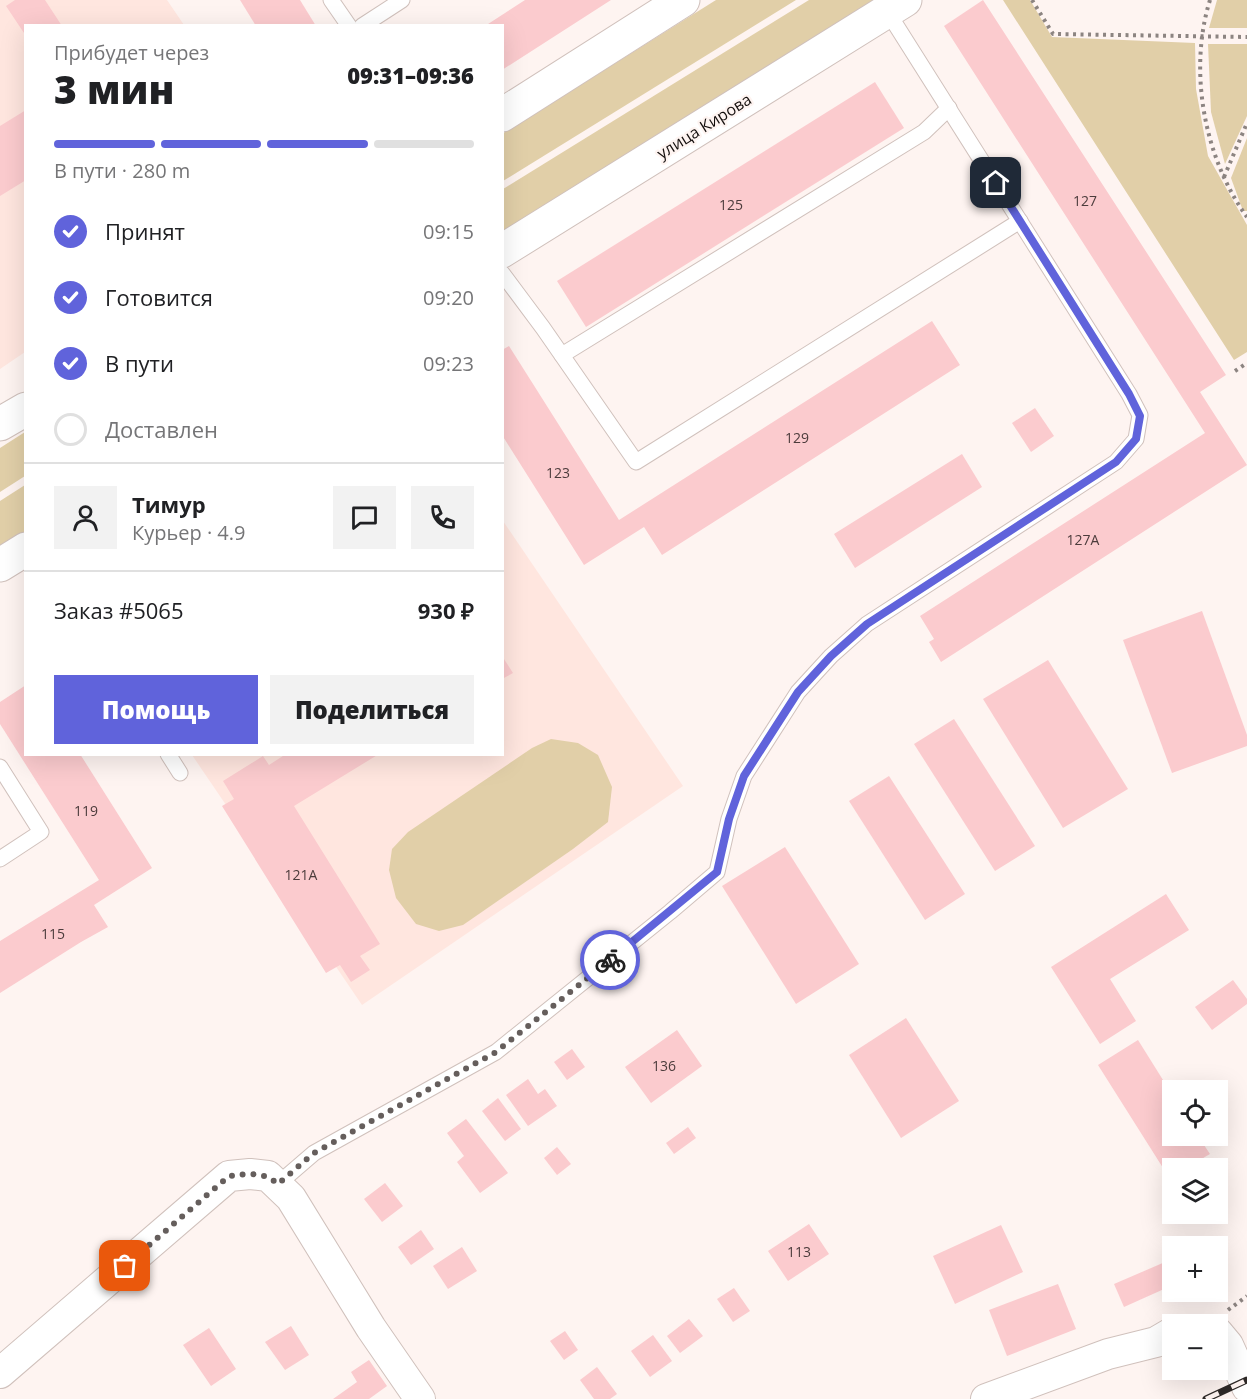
<!DOCTYPE html>
<html lang="ru">
<meta charset="utf-8">
<style>
:root{--surface:#fff;--page:#f2f2f2;--text:#202124;--muted:#757577;--line:#e0e0e0;--accent:#6063db}
body{margin:0;font-family:"Open Sans",sans-serif;background:var(--page);color:var(--text);height:100vh;display:flex;flex-direction:column;font-size:22px;white-space:nowrap}
*{box-sizing:border-box;margin:0}
p{font-size:20px;color:var(--muted)}
.icon{flex:none;width:33px;height:33px;fill:none;stroke:currentColor;stroke-width:2;stroke-linecap:round;stroke-linejoin:round}
.map{position:relative;flex:1;overflow:hidden}
.details{position:absolute;left:24px;top:24px;width:480px;height:732px;display:flex;flex-direction:column;background:var(--surface);border-radius:0px;box-shadow:0 6px 24px #0002}
.details>*{flex:none}
.controls{position:absolute;left:1162px;top:1080px;display:grid;gap:12px}
.controls a{display:grid;place-items:center;width:66px;height:66px;border-radius:0px;background:var(--surface);box-shadow:0 6px 24px #0002;font-size:30px}
.pin{position:absolute;display:grid;place-items:center;width:51px;height:51px;color:#fff;margin:-26px;border-radius:12px;box-shadow:0 3px 9px #0006}
.courier{position:absolute;display:grid;place-items:center;width:60px;height:60px;margin:-30px;border:4px solid #6063db;border-radius:50%;background:#fff;color:#222;box-shadow:0 2px 8px #0007}
.summary em{font-style:normal;font-weight:800}
.summary div{display:flex;flex-direction:column-reverse}
.summary{display:flex;align-items:center;justify-content:space-between;height:102px;padding:0 30px}
h1{font-size:39px;font-weight:800;line-height:45px}
.bar{display:grid;grid-template-columns:repeat(4,1fr);gap:9px 6px;align-content:center;height:72px;padding:0 30px}
.bar i{height:8px;border-radius:4px;background:var(--line)}
.bar .current{background:var(--accent)}
.bar p{grid-column:span 4}
.line{display:flex;align-items:center;gap:15px;padding:0 30px;border-top:2px solid var(--line)}
.line div{flex:1}
.round{display:grid;place-items:center;flex:none;width:63px;height:63px;border-radius:0px;background:var(--page)}
ol{padding:0 30px;list-style:none}
li{display:flex;align-items:center;gap:18px;height:66px}
li p{margin-inline-start:auto}
li .icon{padding:6px;border-radius:50%;background:var(--accent);color:#fff;stroke-width:4}
li:last-child{color:var(--muted)}
li i{width:33px;height:33px;border:3px solid var(--line);border-radius:50%}
.button{display:flex;gap:12px;margin-top:auto;padding:12px 30px}
.button a{flex:1;height:69px;border-radius:0px;background:var(--accent);color:#fff;font-size:24px;font-weight:800;line-height:69px;text-align:center}
.button a+a{background:var(--page);color:var(--text)}
.map>svg:first-child{display:block}
.built{fill:#ffe6df}
.green{fill:#e1cfa8}
.building{fill:#fbcbce}
.lines{fill:none;stroke-linecap:round;stroke-linejoin:round}
.service-casing{stroke:#d0c1bc;stroke-width:17}
.minor-casing{stroke:#d0c1bc;stroke-width:32}
.secondary-casing{stroke:#d0c1bc;stroke-width:35}
.path{stroke:#8c8481;stroke-width:4;stroke-dasharray:3 4.5;stroke-linecap:butt}
.service{stroke:#fff;stroke-width:15}
.minor{stroke:#fff;stroke-width:30}
.secondary{stroke:#fff;stroke-width:33}
.rail-casing{stroke:#2e2927;stroke-width:7}
.rail{stroke:#fef4f1;stroke-width:4.5;stroke-dasharray:14;stroke-linecap:butt}
.done{stroke:#655e5c;stroke-width:6;stroke-dasharray:0 10.8}
.route{stroke:#6063db;stroke-width:8}
.labels{text-anchor:middle;stroke-width:4.5;stroke-linejoin:round;paint-order:stroke}
.number-label{font-size:14px;fill:#4c3c3c}
.street-label{font-size:16px;fill:#120d0b;stroke:#fef4f1}
</style>
<div class="map">
<svg width="1247" height="1399" viewBox="0 0 1247 1399">
<rect width="100%" height="100%" fill="#fef4f1"/>
<g class="built">
<polygon points="0,0 167,0 184,25 26,26 25,352 0,369"/>
<polygon points="503,521 683,786 362,1005 192,755 502,754"/>
</g>
<g class="green">
<polygon points="716,0 796,0 503,181 502,134"/>
<polygon points="809,0 884,0 503,237 503,189"/>
<polygon points="1003,0 1030,0 1052,37 1195,43 1196,89 1208,156 1247,225 1247,352 1234,360"/>
<polygon points="1217,0 1247,0 1247,28 1209,28"/>
<polygon points="1208,44 1247,44 1247,116 1225,164 1211,112"/>
<polygon points="1247,138 1247,211 1243,211 1231,178"/>
<polygon points="25,432 25,476 0,492 0,448"/>
<polygon points="25,485 25,533 0,549 0,501"/>
<polygon points="551,739 578,743 598,755 612,787 608,822 573,849 463,925 439,931 416,924 396,898 389,870 392,849 408,832 532,748"/>
</g>
<g class="building">
<polygon points="15,0 45,0 62,26 26,26 26,36 6,6"/>
<polygon points="240,0 300,0 316,26 256,26"/>
<polygon points="525,0 611,0 502,70 502,26 485,26"/>
<polygon points="983,0 1226,375 1200,392 1247,465 941,662 929,642 934,639 920,616 1205,433 944,26"/>
<polygon points="875,82 904,128 586,327 557,281"/>
<polygon points="26,110 26,180 0,196 0,126"/>
<polygon points="932,321 960,365 662,555 644,527 584,565 502,435 502,350 509,346 619,520"/>
<polygon points="1035,408 1054,436 1031,452 1012,423"/>
<polygon points="962,454 982,487 855,568 834,534"/>
<polygon points="1202,611 1247,735 1247,746 1172,773 1123,640"/>
<polygon points="502,656 513,673 502,679"/>
<polygon points="1048,660 1128,789 1063,828 983,699"/>
<polygon points="26,685 26,754 80,754 152,868 94,905 108,927 81,942 0,993 0,941 99,880 0,724 0,702"/>
<polygon points="954,719 1035,846 995,871 914,744"/>
<polygon points="286,754 379,754 294,806 380,944 360,956 370,970 351,982 340,965 326,973 222,806 234,799 223,781 263,756 269,765"/>
<polygon points="889,776 965,894 925,920 849,801"/>
<polygon points="785,847 859,964 796,1004 722,886"/>
<polygon points="1166,894 1189,930 1110,979 1136,1021 1100,1044 1051,967"/>
<polygon points="1233,980 1247,999 1247,1004 1212,1030 1195,1007"/>
<polygon points="906,1018 959,1101 901,1138 849,1055"/>
<polygon points="677,1030 702,1066 651,1103 625,1067"/>
<polygon points="1138,1040 1173,1096 1173,1136 1198,1136 1210,1154 1186,1168 1173,1168 1173,1177 1170,1179 1098,1065"/>
<polygon points="572,1049 585,1067 567,1080 554,1062"/>
<polygon points="528,1079 538,1094 545,1089 557,1106 528,1126 506,1095"/>
<polygon points="498,1098 521,1129 505,1141 482,1111"/>
<polygon points="466,1119 508,1173 480,1193 457,1162 464,1156 447,1133"/>
<polygon points="688,1127 696,1138 674,1154 666,1143"/>
<polygon points="557,1147 571,1164 557,1175 544,1158"/>
<polygon points="385,1183 403,1206 382,1222 364,1199"/>
<polygon points="809,1224 829,1254 788,1281 768,1251"/>
<polygon points="1001,1225 1023,1272 955,1304 933,1256"/>
<polygon points="421,1230 434,1249 411,1265 398,1247"/>
<polygon points="462,1247 477,1271 448,1289 433,1266"/>
<polygon points="1172,1259 1173,1285 1124,1307 1114,1284"/>
<polygon points="1058,1284 1076,1329 1007,1356 989,1310"/>
<polygon points="734,1288 750,1311 733,1322 717,1299"/>
<polygon points="689,1319 703,1336 680,1353 667,1336"/>
<polygon points="291,1326 309,1355 285,1370 265,1342"/>
<polygon points="209,1328 236,1369 211,1386 183,1345"/>
<polygon points="565,1331 578,1350 564,1360 550,1341"/>
<polygon points="653,1335 672,1361 650,1377 631,1351"/>
<polygon points="369,1360 387,1386 369,1399 333,1399 357,1382 351,1372"/>
<polygon points="597,1367 617,1394 610,1399 594,1399 580,1380"/>
<polygon points="1196,1370 1222,1370 1200,1378"/>
</g>
<g class="lines">
<defs>
<g id="service">
<polyline points="331,0 349,26"/>
<polyline points="362,26 402,0"/>
<polyline points="502,273 543,328 636,462 1020,221"/>
<polyline points="562,355 924,132 949,108"/>
<polyline points="168,754 180,773"/>
<polyline points="0,767 41,832 0,859"/>
<polyline points="278,1184 314,1153 496,1052 670,912 717,872 729,819 744,776 798,692 831,656 867,624 1116,462 1136,439 1140,415 1129,394 887,11"/>
</g>
<g id="minor">
<polyline points="1218,1333 1228,1345 1247,1387"/>
<polyline points="0,1373 229,1176 250,1174 268,1176 291,1198 371,1328 420,1399"/>
<polyline points="986,1399 1108,1354 1156,1342 1173,1332"/>
</g>
<g id="secondary">
<polyline points="502,115 683,0"/>
<polyline points="502,251 905,0"/>
<polyline points="0,424 26,409"/>
<polyline points="0,565 26,549"/>
</g>
</defs>
<use href="#service" class="service-casing"/>
<use href="#minor" class="minor-casing"/>
<use href="#secondary" class="secondary-casing"/>
<g class="path">
<polyline points="1032,0 1053,34 1247,37"/>
<path d="M1210,0c-22,70 -6,158 37,217"/>
<polyline points="1224,177 1247,123"/>
<polyline points="1235,371 1247,363"/>
<polyline points="1228,1310 1247,1296"/>
</g>
<use href="#service" class="service"/>
<use href="#minor" class="minor"/>
<use href="#secondary" class="secondary"/>
<defs>
<polyline id="rail" points="1206,1399 1247,1380"/>
</defs>
<use href="#rail" class="rail-casing"/>
<use href="#rail" class="rail"/>
</g>
<g class="lines">
<path class="done" d="M125,1266l104,-90c19,-2 34,-5 49,8l36,-31 182,-101 114,-92"/>
<polyline class="route" points="610,960 717,872 729,819 744,776 798,692 831,656 867,624 1116,462 1136,439 1140,416 1129,394 996,183"/>
</g>
<g class="labels">
<g class="number-label">
<text x="1085" y="206">127</text>
<text x="731" y="210">125</text>
<text x="797" y="443">129</text>
<text x="558" y="478">123</text>
<text x="1083" y="545">127А</text>
<text x="86" y="816">119</text>
<text x="301" y="880">121А</text>
<text x="53" y="939">115</text>
<text x="664" y="1071">136</text>
<text x="799" y="1257">113</text>
</g>
<g class="street-label">
<text transform="translate(704 126) rotate(-32)" y="6">улица Кирова</text>
</g>
</g>
</svg>
<div class="controls">
<a><svg class="icon" aria-label="locate" viewBox="0 0 24 24"><circle cx="12" cy="12" r="6"/><path d="M12 2v4M12 18v4M2 12h4M18 12h4"/></svg></a>
<a><svg class="icon" aria-label="layers" viewBox="0 0 24 24"><path d="M12 4l9 5-9 5-9-5zM3 14l9 5 9-5"/></svg></a>
<a>+</a>
<a>−</a>
</div>
<div class="pin" style="left:125px;top:1266px;background:#ea580c"><svg class="icon" aria-label="bag" viewBox="0 0 24 24"><path d="M5 8h14l-1 12H6zM9 8a3 3 0 0 1 6 0"/></svg></div>
<div class="pin" style="left:996px;top:183px;background:#1f2937"><svg class="icon" aria-label="home" viewBox="0 0 24 24"><path d="M3 11l9-7 9 7M6 9v11h12V9"/></svg></div>
<div class="courier" style="left:610px;top:960px"><svg class="icon" aria-label="bike" viewBox="0 0 24 24"><circle cx="6" cy="16" r="4"/><circle cx="18" cy="16" r="4"/><path d="M6 16l4-8h5l3 8M10 8l3 8H6M13 5h3"/></svg></div>
<section class="details">
<div class="summary"><div><h1>3 мин</h1><p>Прибудет через</p></div><em>09:31–09:36</em></div>
<div class="bar"><i class="current"></i><i class="current"></i><i class="current"></i><i></i><p>В пути · 280 m</p></div>
<ol>
<li><svg class="icon" aria-label="check" viewBox="0 0 24 24"><path d="M5 12l5 5 9-10"/></svg>Принят<p>09:15</p></li>
<li><svg class="icon" aria-label="check" viewBox="0 0 24 24"><path d="M5 12l5 5 9-10"/></svg>Готовится<p>09:20</p></li>
<li><svg class="icon" aria-label="check" viewBox="0 0 24 24"><path d="M5 12l5 5 9-10"/></svg>В пути<p>09:23</p></li>
<li><i></i>Доставлен</li>
</ol>
<div class="line" style="height:108px"><a class="round"><svg class="icon" aria-label="person" viewBox="0 0 24 24"><circle cx="12" cy="8" r="4"/><path d="M4 21q1-7 8-7t8 7"/></svg></a><div><b>Тимур</b><p>Курьер · 4.9</p></div><a class="round"><svg class="icon" aria-label="chat" viewBox="0 0 24 24"><path d="M4 5h16v11H9l-5 4z"/></svg></a><a class="round"><svg class="icon" aria-label="phone" viewBox="0 0 24 24"><path d="M5 4h4l2 5-3 2q2 4 5 5l2-3 5 2v4C11 20 4 13 5 4z"/></svg></a></div>
<div class="line" style="height:78px"><div>Заказ #5065</div><b>930 ₽</b></div>
<div class="button"><a>Помощь</a><a>Поделиться</a></div>
</section>
</div>
